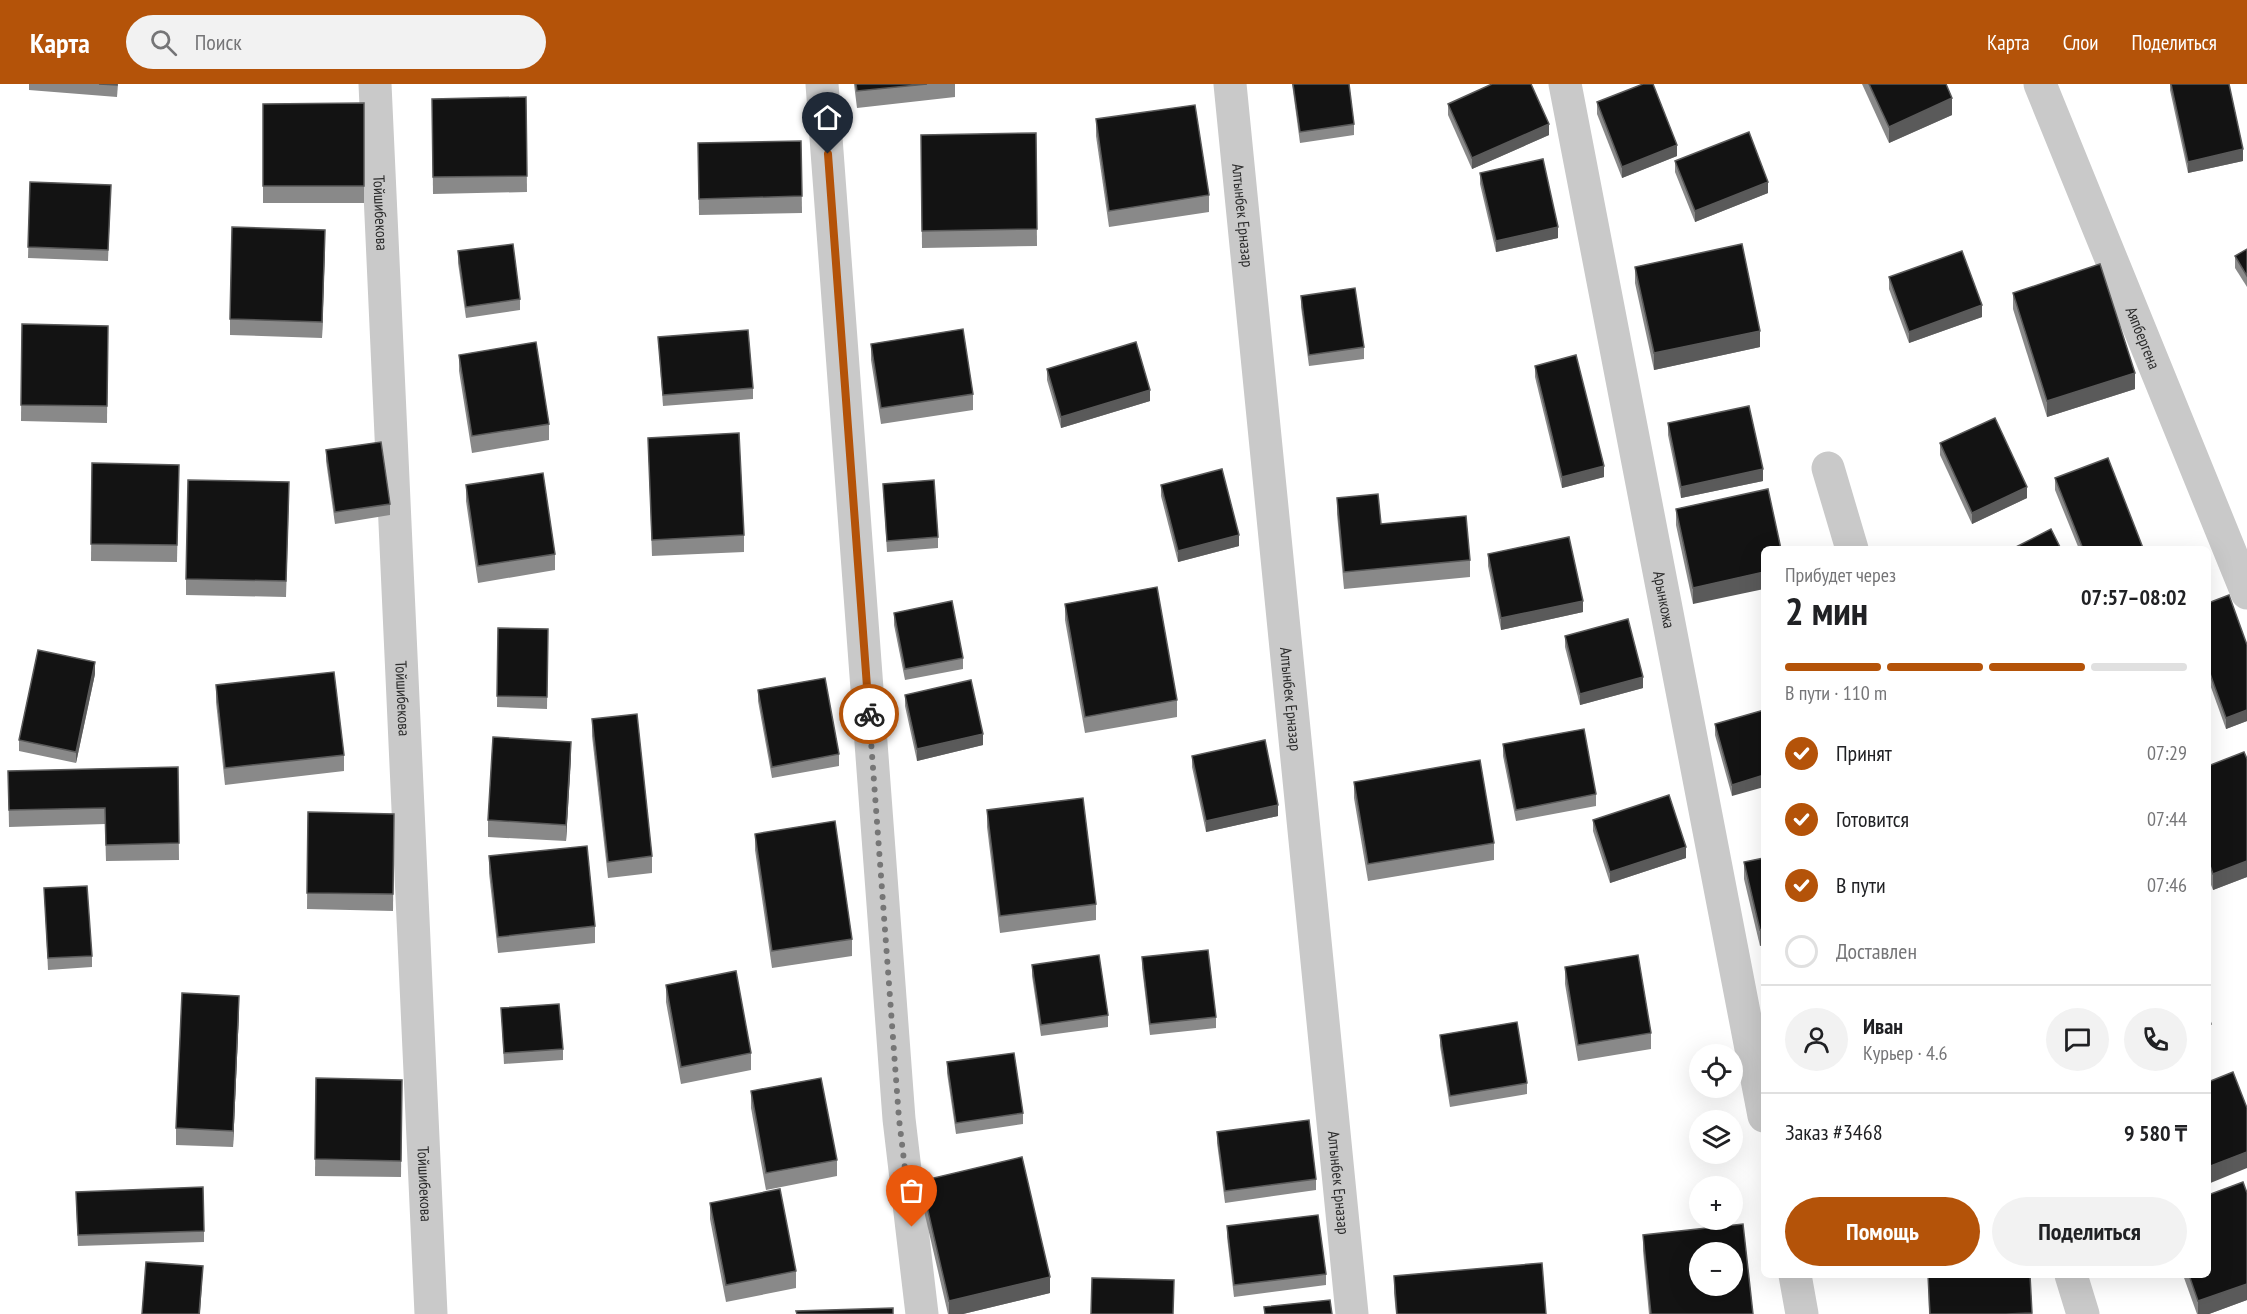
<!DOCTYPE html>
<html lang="ru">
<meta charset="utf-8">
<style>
:root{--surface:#fff;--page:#f2f2f2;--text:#202124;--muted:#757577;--line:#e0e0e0;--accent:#b45309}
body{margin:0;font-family:"PT Sans Narrow",sans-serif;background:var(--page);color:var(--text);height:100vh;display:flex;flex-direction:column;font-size:22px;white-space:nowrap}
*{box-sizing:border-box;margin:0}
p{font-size:20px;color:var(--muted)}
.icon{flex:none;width:33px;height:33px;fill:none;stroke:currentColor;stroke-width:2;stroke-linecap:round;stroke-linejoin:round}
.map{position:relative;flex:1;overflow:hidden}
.sheet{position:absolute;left:1761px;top:462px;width:450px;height:732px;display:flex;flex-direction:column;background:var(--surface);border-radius:9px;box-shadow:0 6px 24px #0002}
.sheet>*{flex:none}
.fabs{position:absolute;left:1689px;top:960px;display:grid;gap:12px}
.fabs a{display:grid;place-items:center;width:54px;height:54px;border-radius:50%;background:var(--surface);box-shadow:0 6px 24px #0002;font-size:30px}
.pin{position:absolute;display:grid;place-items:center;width:51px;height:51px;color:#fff;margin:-62px -26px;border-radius:50% 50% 50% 0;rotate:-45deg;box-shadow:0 0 6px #0007}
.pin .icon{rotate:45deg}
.courier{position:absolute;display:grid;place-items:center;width:60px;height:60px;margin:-30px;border:4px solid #b45309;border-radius:50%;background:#fff;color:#222;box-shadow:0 2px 8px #0007}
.head em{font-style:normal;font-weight:700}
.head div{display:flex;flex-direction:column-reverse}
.head{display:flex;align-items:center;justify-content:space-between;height:102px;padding:0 24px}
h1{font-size:39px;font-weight:700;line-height:45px}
.bar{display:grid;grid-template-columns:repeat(4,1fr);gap:9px 6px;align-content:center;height:72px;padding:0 24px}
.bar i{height:8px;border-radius:4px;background:var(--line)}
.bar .selected{background:var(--accent)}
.bar p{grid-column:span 4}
.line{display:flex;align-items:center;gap:15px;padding:0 24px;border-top:2px solid var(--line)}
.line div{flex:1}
.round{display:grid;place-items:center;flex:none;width:63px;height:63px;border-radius:32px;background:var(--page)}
ol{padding:0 24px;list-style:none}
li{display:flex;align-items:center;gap:18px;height:66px}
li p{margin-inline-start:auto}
li .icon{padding:6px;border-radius:50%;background:var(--accent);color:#fff;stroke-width:4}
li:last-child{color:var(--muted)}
li i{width:33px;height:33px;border:3px solid var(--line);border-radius:50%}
.primary-button{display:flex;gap:12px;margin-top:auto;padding:12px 24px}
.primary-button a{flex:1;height:69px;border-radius:36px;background:var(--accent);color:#fff;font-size:24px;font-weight:700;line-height:69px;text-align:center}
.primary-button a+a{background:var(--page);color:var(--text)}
header{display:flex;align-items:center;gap:36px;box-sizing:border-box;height:84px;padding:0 30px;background:var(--accent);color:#fff}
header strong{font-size:28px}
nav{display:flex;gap:33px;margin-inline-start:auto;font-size:21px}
.search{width:420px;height:54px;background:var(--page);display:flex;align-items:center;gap:15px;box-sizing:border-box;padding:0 21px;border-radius:33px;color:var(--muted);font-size:22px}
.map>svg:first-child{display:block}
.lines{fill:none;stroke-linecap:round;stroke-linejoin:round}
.minor{stroke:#c9c9c9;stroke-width:33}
.wall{fill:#898989}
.shaded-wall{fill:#5a5a5a}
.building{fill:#131313;stroke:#5a5a5a;stroke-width:1.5;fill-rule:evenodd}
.done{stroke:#767676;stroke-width:6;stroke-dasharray:0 10.8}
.route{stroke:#b45309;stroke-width:8}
.labels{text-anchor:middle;stroke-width:6;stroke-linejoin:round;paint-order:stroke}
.street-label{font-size:16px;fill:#2c2c2c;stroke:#fff}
</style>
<header>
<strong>Карта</strong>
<div class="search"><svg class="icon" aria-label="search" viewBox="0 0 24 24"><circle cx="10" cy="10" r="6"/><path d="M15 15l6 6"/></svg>Поиск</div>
<nav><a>Карта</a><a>Слои</a><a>Поделиться</a></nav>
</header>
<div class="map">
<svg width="2247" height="1230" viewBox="0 0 2247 1230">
<rect width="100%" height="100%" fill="#fff"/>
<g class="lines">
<g class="minor">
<path id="s1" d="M375,0l56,1230"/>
<polyline points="822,0 899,1035 922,1230"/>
<path id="s2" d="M1230,0l122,1230"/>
<path id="s3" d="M1565,0l199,1032"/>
<path id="s4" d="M2040,0l207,509"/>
<polyline points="1828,384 1852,465"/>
<polyline points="1795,1191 1802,1230"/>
<polyline points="2071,1191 2083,1230"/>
</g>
</g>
<g class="wall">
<polygon points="29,0 118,0 117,13 29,6"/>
<polygon points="854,0 955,0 955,13 857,24"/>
<polygon points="1292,0 1349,0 1354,40 1354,51 1300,59"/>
<polygon points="1862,0 1946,0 1952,31 1889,59"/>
<polygon points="2170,0 2229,0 2243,77 2188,89 2170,6"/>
<polygon points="526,13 527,108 433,110 432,15"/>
<polygon points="1597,18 1677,72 1622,94 1597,30"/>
<polygon points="364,19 364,119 263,119 263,20"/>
<polygon points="1448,20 1549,51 1472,85 1448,31"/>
<polygon points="1096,35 1209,111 1209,128 1109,143 1096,52"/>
<polygon points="1036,49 1037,162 922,164 921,51"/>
<polygon points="801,57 802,129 699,131 698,59"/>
<polygon points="1675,77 1768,109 1695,138 1675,88"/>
<polygon points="1480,89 1558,154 1496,168 1480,100"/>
<polygon points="30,98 111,101 108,177 28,174"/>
<polygon points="325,162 322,254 230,251 230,235"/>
<polygon points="2247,165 2247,203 2235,184 2235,172"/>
<polygon points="458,167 520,215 520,226 466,234 458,179"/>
<polygon points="1635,183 1760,263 1654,286 1635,199"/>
<polygon points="1889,193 1982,233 1909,259 1889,205"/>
<polygon points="2013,209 2135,305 2047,333 2013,225"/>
<polygon points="1301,212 1364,263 1364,275 1309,282 1301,223"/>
<polygon points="22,240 108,242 107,339 21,337"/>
<polygon points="658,253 753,304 753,315 663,322"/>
<polygon points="871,260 973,310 973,326 881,340 871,276"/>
<polygon points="459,271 549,340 549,356 472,369 459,287"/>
<polygon points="1535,282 1604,393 1562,404 1535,293"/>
<polygon points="1047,285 1150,317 1061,344 1047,296"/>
<polygon points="1668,339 1763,397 1681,414 1668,351"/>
<polygon points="648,354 744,451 744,468 652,472"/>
<polygon points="1940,359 2027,414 1972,440 1940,371"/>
<polygon points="326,366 390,420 390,431 335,440 326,377"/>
<polygon points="92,379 179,381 177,478 91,477"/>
<polygon points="2055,394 2143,465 2079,465 2055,406"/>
<polygon points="883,400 938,453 938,464 887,468"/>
<polygon points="466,401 555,470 555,486 478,499 466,417"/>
<polygon points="1161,401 1239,462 1178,478 1161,412"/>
<polygon points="1768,405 1693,520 1676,441 1676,425"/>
<polygon points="289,414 286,513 186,511 186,495"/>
<polygon points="1337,414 1381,440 1470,476 1470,493 1344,505 1337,430"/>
<polygon points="1488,470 1583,528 1501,546 1488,482"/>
<polygon points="2208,519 2247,561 2247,637 2226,645 2208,595"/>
<polygon points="1065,520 1177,616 1177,633 1085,649 1065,536"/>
<polygon points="894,529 963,574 963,585 905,596 894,541"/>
<polygon points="498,544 548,545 547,625 497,623"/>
<polygon points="1565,552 1643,604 1580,621 1565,563"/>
<polygon points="95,590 76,679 19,667 19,656"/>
<polygon points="216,601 344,671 344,687 225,701 216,618"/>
<polygon points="758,606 839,670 839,682 772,694 758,617"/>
<polygon points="905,611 983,661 917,677 905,622"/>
<polygon points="1764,626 1732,712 1715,651 1715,640"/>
<polygon points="592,635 652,772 652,789 608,794 592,652"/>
<polygon points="1503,660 1596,710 1596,722 1516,737 1503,672"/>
<polygon points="1192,672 1278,732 1206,748 1192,683"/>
<polygon points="571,674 566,757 488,753 488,736"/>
<polygon points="2247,675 2247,793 2213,806 2208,793 2208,682"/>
<polygon points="178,683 179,776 106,777 105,740 9,743 8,687"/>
<polygon points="1354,698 1494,759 1494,776 1368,797 1354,714"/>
<polygon points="987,726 1096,820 1096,836 1000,849 987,743"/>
<polygon points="308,728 394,730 393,827 307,825"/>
<polygon points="1593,736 1686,774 1610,799 1593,747"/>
<polygon points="755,750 852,855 852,872 772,884 755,766"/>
<polygon points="489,772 595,842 595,859 498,869 489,789"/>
<polygon points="1764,774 1760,862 1744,795 1744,778"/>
<polygon points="44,804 92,872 92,883 48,886"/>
<polygon points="1142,873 1216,933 1216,944 1150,951 1142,884"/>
<polygon points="1032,881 1108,931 1108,943 1041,952 1032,892"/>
<polygon points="1565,883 1651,949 1651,965 1578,977 1565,900"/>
<polygon points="666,901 751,969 751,986 681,1000 666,918"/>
<polygon points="501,924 563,965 563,976 504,980"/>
<polygon points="239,928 233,1063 176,1061 176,1044"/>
<polygon points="1440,951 1527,999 1527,1010 1450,1023 1440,962"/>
<polygon points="947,978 1023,1029 1023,1040 956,1050 947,989"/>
<polygon points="316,994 402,996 401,1093 315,1092"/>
<polygon points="751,1007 837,1076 837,1092 766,1106 751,1024"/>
<polygon points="1217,1048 1316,1095 1316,1106 1225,1119 1217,1059"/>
<polygon points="921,1097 1050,1209 963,1230 948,1230 921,1114"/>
<polygon points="2247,1109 2247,1216 2209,1230 2197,1230 2183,1191 2208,1191"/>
<polygon points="76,1119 204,1147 204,1158 78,1162"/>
<polygon points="710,1119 796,1187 796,1204 726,1218 710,1135"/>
<polygon points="1227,1142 1326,1190 1326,1201 1234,1213 1227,1153"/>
<polygon points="1643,1151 1753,1230 1649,1230 1643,1167"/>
<polygon points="1928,1191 2030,1191 2032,1230 1929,1230"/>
<polygon points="1394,1192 1546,1230 1396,1230 1394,1209"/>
</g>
<g class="shaded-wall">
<polygon points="1952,14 1952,31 1889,59 1889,43"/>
<polygon points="1549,40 1549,51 1472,85 1472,74"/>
<polygon points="1677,61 1677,72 1622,94 1622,83"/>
<polygon points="2243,65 2243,77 2188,89 2188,78"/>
<polygon points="1768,98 1768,109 1695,138 1695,127"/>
<polygon points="1558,143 1558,154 1496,168 1496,157"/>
<polygon points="325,146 325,162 322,254 322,238"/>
<polygon points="1982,221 1982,233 1909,259 1909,248"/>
<polygon points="1760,247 1760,263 1654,286 1654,269"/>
<polygon points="2135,289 2135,305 2047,333 2047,317"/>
<polygon points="1150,306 1150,317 1061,344 1061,333"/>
<polygon points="1604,382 1604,393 1562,404 1562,393"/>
<polygon points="1763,385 1763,397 1681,414 1681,403"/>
<polygon points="2027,403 2027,414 1972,440 1972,429"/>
<polygon points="1239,451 1239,462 1178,478 1178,467"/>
<polygon points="1764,488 1764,505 1693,520 1693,504"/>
<polygon points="1583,517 1583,528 1501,546 1501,534"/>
<polygon points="95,578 95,590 76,679 76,668"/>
<polygon points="1643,593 1643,604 1580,621 1580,610"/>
<polygon points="2247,626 2247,637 2226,645 2226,634"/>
<polygon points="983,650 983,661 917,677 917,665"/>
<polygon points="571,658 571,674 566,757 566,741"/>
<polygon points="1764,691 1764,703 1732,712 1732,701"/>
<polygon points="1278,721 1278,732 1206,748 1206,737"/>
<polygon points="1686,763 1686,774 1610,799 1610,788"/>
<polygon points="2247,777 2247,793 2213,806 2213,790"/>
<polygon points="1764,845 1764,861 1760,862 1760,846"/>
<polygon points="239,912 239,928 233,1063 233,1047"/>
<polygon points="2211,940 2211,951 2208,952 2208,941"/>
<polygon points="2247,1068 2247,1084 2208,1100 2208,1083"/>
<polygon points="203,1182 200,1230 199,1230"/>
<polygon points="1050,1193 1050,1209 963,1230 949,1230 949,1217"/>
<polygon points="2247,1200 2247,1216 2209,1230 2198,1230 2198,1217"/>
</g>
<g class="building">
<polygon points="99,0 117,0 117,1"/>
<polygon points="856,0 927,0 857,7"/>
<polygon points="1293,0 1349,0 1354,40 1300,48"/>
<polygon points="1492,0 1531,0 1549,40 1472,74 1448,20"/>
<polygon points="1643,0 1653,0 1677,61 1622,83 1597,18"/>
<polygon points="1869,0 1946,0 1952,14 1889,43"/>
<polygon points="2171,0 2229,0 2243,65 2188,78"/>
<polygon points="526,13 527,92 433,93 432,15"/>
<polygon points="364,19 364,102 263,102 263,20"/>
<polygon points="1195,21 1209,111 1109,127 1096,35"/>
<polygon points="1749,48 1768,98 1695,127 1675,77"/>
<polygon points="1036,49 1037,145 922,147 921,51"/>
<polygon points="801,57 802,112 699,115 698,59"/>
<polygon points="1543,75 1558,143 1496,157 1480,89"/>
<polygon points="30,98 111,101 108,166 28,163"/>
<polygon points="232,143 325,146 322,238 230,235"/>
<polygon points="513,160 520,215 466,223 458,167"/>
<polygon points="1742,160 1760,247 1654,269 1635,183"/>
<polygon points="2247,165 2247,192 2235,172"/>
<polygon points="1962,167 1982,221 1909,248 1889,193"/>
<polygon points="2100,180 2135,289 2047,317 2013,209"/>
<polygon points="1355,204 1364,263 1309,271 1301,212"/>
<polygon points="22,240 108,242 107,322 21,321"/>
<polygon points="963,245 973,310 881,324 871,260"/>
<polygon points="748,246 753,304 663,311 658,253"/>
<polygon points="536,258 549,340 472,352 459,271"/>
<polygon points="1136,258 1150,306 1061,333 1047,285"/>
<polygon points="1576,271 1604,382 1562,393 1535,282"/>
<polygon points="1749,322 1763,385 1681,403 1668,339"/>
<polygon points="1995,334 2027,403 1972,429 1940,359"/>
<polygon points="739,349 744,451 652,456 648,354"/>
<polygon points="381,358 390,420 335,428 326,366"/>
<polygon points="2108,374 2143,464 2140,465 2083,465 2055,394"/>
<polygon points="92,379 179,381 177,461 91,460"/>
<polygon points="1222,385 1239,451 1178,467 1161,401"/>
<polygon points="543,389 555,470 478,482 466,401"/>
<polygon points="188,396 289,398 286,497 186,495"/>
<polygon points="934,396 938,453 887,457 883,400"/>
<polygon points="1768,405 1781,465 1764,465 1764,488 1693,504 1676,425"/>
<polygon points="1378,410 1381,440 1466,432 1470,476 1344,488 1337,414"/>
<polygon points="2051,445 2061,465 2012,465"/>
<polygon points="1569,453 1583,517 1501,534 1488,470"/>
<polygon points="1157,503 1177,616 1085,633 1065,520"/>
<polygon points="2229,511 2247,561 2247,626 2226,634 2208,584 2208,519"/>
<polygon points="952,517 963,574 905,585 894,529"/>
<polygon points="1628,535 1643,593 1580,610 1565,552"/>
<polygon points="498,544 548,545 547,613 497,612"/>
<polygon points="38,566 95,578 76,668 19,656"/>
<polygon points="334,588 344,671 225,684 216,601"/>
<polygon points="825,594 839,670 772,683 758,606"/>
<polygon points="971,596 983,650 917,665 905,611"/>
<polygon points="1764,626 1764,691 1732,701 1715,640"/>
<polygon points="637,630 652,772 608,778 592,635"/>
<polygon points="1584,645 1596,710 1516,726 1503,660"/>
<polygon points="493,653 571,658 566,741 488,736"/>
<polygon points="1265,656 1278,721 1206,737 1192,672"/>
<polygon points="2244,668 2247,675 2247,777 2213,790 2208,776 2208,682"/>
<polygon points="1480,676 1494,759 1368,780 1354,698"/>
<polygon points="178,683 179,759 106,761 105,724 9,726 8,687"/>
<polygon points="1669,711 1686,763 1610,788 1593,736"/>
<polygon points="1083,714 1096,820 1000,832 987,726"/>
<polygon points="308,728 394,730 393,810 307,809"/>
<polygon points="835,737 852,855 772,867 755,750"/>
<polygon points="587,762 595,842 498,853 489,772"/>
<polygon points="1764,774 1764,845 1760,846 1744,778"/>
<polygon points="87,802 92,872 48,874 44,804"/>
<polygon points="1208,866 1216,933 1150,940 1142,873"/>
<polygon points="1099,871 1108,931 1041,941 1032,881"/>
<polygon points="1638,871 1651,949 1578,961 1565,883"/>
<polygon points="736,887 751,969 681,983 666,901"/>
<polygon points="182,909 239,912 233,1047 176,1044"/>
<polygon points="559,920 563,965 504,969 501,924"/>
<polygon points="2208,931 2211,940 2208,941"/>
<polygon points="1517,938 1527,999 1450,1012 1440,951"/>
<polygon points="1014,969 1023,1029 956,1039 947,978"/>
<polygon points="2233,988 2247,1024 2247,1068 2208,1083 2208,998"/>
<polygon points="316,994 402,996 401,1077 315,1075"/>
<polygon points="821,994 837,1076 766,1089 751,1007"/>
<polygon points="1309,1036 1316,1095 1225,1107 1217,1048"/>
<polygon points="1022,1073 1050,1193 949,1217 921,1097"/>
<polygon points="2243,1098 2247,1109 2247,1200 2198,1217 2189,1191 2208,1191 2208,1111"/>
<polygon points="203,1103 204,1147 78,1151 76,1108"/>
<polygon points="780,1105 796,1187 726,1201 710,1119"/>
<polygon points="1318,1131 1326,1190 1234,1201 1227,1142"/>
<path d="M1743,1140l10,90h-102l-8,-79zM1700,1168h32v34h-32z"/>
<polygon points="146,1178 203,1182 199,1230 142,1230"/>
<polygon points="1542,1179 1546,1230 1397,1230 1394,1192"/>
<polygon points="1928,1191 2030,1191 2032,1229 2006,1230 1930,1230"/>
<polygon points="1092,1194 1174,1196 1173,1230 1091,1230"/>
<polygon points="1330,1216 1332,1230 1265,1230 1264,1223"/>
<polygon points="893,1224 893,1230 797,1230 796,1227"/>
</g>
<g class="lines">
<polyline class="done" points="869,630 899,1035 912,1143"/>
<polyline class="route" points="828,70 869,630"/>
</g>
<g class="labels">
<g class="street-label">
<text dy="6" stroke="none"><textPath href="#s1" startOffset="129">Тойшибекова</textPath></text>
<text dy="6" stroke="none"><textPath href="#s2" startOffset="132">Алтынбек Ерназар</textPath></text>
<text dy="6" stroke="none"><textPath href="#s4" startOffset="274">Аяпбергена</textPath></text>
<text dy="6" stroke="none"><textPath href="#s3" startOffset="525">Арынкожа</textPath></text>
<text dy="6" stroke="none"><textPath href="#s1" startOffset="615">Тойшибекова</textPath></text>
<text dy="6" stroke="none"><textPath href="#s2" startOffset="618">Алтынбек Ерназар</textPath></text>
<text dy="6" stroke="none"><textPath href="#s2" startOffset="1104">Алтынбек Ерназар</textPath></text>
<text dy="6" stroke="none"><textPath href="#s1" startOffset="1101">Тойшибекова</textPath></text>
</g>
</g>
</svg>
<div class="fabs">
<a><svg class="icon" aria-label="locate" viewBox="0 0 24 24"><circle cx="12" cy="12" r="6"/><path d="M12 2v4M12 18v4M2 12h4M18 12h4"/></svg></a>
<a><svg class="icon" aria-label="layers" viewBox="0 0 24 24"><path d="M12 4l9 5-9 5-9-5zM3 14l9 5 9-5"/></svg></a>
<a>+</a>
<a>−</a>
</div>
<div class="pin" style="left:912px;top:1143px;background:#ea580c"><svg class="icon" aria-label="bag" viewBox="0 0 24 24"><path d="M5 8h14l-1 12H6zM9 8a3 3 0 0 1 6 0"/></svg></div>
<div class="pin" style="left:828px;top:70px;background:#1f2937"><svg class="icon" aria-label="home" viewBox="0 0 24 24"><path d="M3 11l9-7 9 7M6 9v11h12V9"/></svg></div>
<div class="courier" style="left:869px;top:630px"><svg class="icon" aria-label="bike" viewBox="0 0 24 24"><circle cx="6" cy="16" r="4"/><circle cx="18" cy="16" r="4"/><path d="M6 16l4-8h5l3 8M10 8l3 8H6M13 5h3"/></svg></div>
<section class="sheet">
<div class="head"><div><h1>2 мин</h1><p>Прибудет через</p></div><em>07:57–08:02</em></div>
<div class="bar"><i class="selected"></i><i class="selected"></i><i class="selected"></i><i></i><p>В пути · 110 m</p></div>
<ol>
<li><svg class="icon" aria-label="check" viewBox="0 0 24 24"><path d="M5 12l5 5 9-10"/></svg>Принят<p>07:29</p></li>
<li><svg class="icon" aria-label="check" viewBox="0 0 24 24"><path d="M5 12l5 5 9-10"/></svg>Готовится<p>07:44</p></li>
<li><svg class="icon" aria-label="check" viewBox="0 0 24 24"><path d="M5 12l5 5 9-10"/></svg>В пути<p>07:46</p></li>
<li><i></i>Доставлен</li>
</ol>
<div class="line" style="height:108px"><a class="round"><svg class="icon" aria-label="person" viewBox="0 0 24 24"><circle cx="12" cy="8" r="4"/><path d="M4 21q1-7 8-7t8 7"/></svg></a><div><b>Иван</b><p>Курьер · 4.6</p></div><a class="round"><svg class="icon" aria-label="chat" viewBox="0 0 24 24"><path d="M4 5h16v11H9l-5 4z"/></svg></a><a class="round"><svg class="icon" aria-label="phone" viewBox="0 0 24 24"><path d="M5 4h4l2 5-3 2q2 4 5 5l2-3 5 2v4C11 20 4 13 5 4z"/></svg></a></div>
<div class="line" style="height:78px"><div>Заказ #3468</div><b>9 580 ₸</b></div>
<div class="primary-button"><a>Помощь</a><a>Поделиться</a></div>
</section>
</div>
